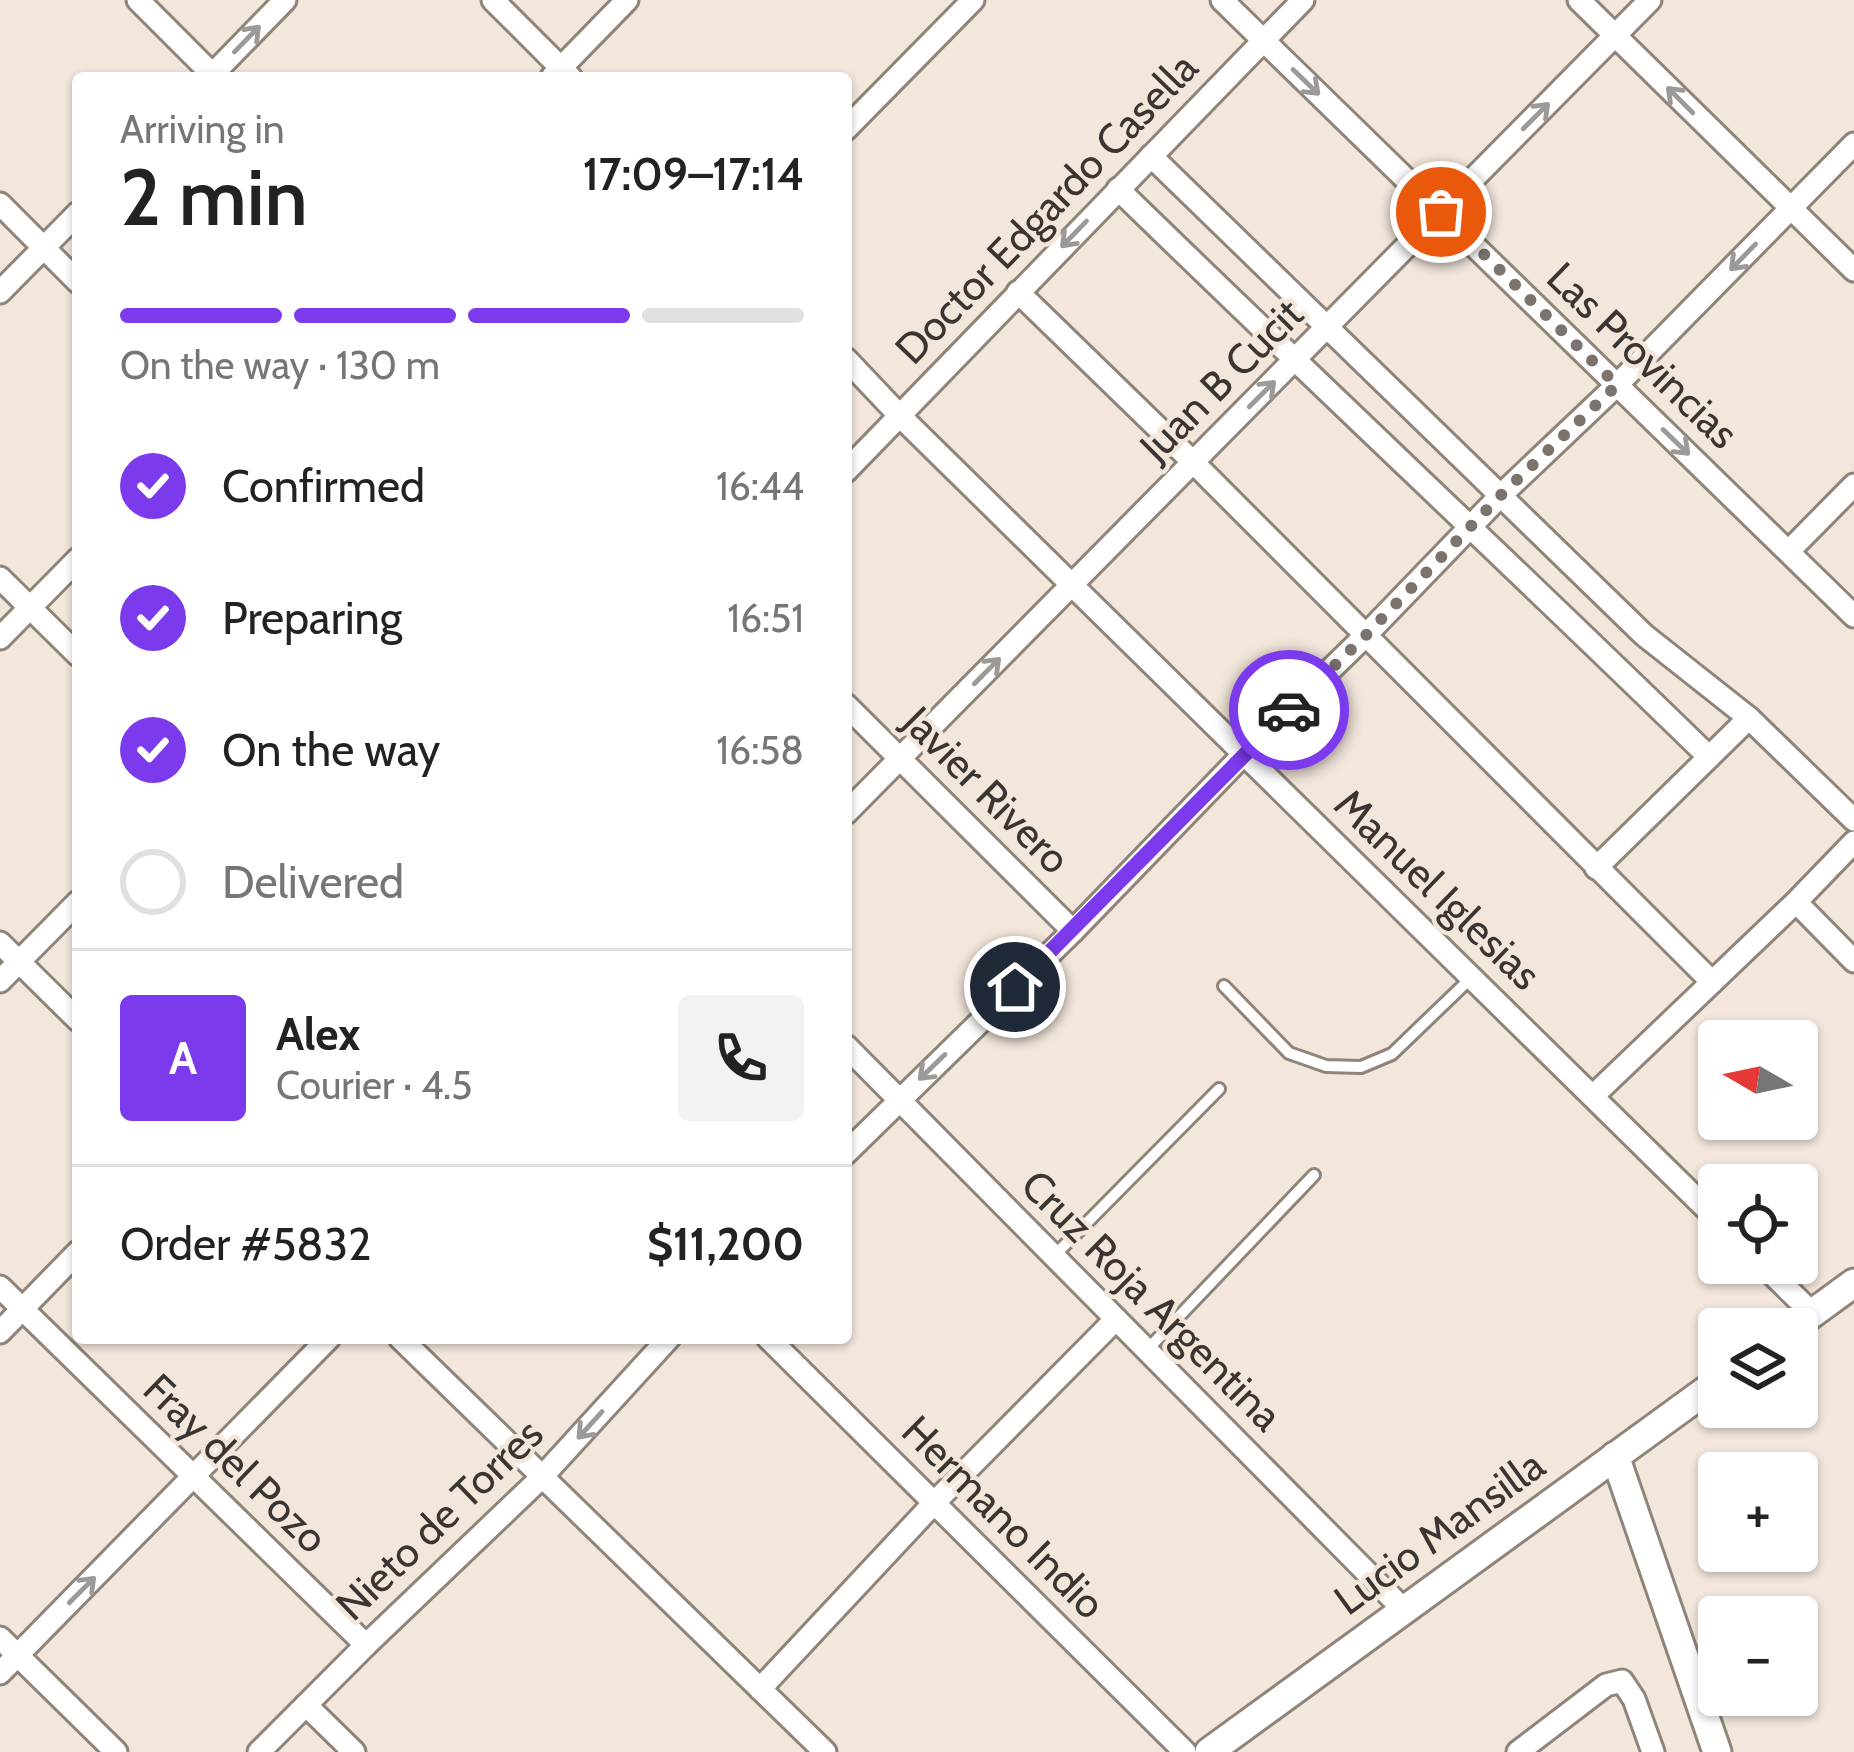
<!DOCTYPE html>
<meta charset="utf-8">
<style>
:root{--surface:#fff;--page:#f2f2f2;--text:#222;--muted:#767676;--line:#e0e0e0;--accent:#7c3aed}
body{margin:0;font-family:Cabin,sans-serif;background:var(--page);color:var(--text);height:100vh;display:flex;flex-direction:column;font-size:45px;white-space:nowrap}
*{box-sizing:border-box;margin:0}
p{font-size:39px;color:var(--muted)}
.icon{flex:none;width:66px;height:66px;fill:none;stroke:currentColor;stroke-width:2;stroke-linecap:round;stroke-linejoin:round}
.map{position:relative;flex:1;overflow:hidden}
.drawer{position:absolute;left:72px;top:72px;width:780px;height:1272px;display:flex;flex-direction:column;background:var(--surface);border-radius:12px;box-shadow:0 3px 9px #0004}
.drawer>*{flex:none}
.needle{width:78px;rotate:279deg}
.controls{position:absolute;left:1698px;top:1020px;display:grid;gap:24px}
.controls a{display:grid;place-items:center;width:120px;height:120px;border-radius:12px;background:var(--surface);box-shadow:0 3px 9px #0004;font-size:60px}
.pin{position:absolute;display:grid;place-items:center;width:102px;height:102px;color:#fff;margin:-51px;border:6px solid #fff;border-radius:50%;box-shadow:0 3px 12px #0007}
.courier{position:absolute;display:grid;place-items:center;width:120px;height:120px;margin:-60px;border:9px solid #7c3aed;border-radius:50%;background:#fff;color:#222;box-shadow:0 3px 15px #0007}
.overview em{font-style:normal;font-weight:600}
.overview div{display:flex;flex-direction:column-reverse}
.overview{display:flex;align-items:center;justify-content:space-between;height:204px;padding:0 48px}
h1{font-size:78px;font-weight:600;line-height:90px}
.bar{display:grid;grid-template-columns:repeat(4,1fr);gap:18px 12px;align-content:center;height:144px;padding:0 48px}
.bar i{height:15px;border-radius:9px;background:var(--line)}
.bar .on{background:var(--accent)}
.bar p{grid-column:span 4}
.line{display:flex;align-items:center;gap:30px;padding:0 48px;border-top:3px solid var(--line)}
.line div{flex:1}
.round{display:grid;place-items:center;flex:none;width:126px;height:126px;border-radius:12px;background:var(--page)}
ol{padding:0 48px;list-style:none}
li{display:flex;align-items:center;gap:36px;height:132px}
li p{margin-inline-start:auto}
li .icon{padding:12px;border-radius:50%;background:var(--accent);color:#fff;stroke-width:4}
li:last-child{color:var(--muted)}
li i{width:66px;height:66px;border:6px solid var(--line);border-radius:50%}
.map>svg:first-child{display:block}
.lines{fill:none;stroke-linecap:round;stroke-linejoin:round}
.lane-casing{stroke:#8e8479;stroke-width:16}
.street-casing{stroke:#8e8479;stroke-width:27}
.secondary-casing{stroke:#8e8479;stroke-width:33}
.lane{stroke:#fff;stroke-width:10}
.street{stroke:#fff;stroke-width:21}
.secondary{stroke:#fff;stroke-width:27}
.oneway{stroke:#9c9a98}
.done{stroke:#7b736d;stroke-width:12;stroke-dasharray:0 21.6}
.route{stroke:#7c3aed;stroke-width:15}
.labels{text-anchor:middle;stroke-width:9;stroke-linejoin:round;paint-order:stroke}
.street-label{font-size:42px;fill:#3a3531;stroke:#f3e7dc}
</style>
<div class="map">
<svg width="1854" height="1752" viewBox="0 0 1854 1752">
<rect width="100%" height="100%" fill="#f3e7dc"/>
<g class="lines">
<defs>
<g id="lane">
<polyline points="1224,986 1289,1053 1326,1066 1361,1067 1392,1054 1472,977"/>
<polyline points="1054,1256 1219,1089"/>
<polyline points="1147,1350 1314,1175"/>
</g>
<g id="street">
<polyline points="138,0 216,78"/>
<polyline points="493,0 571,78"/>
<polyline points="1222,0 1854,616"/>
<polyline points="1579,0 1854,270"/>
<polyline points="552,77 627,0"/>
<polyline points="209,78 285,0"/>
<polyline points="846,129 973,0"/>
<polyline points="1151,156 1644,635 1749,718 1854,820"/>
<path d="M1118,189c196,191 395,377 591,568"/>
<polyline points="0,204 78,282"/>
<polyline points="0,292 78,213"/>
<polyline points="1018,292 1194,463 1712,982"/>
<polyline points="846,359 899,415 1719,1221"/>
<polyline points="846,471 1303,0"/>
<polyline points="1789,551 1854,485"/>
<polyline points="0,578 78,655"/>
<polyline points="0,638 78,559"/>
<polyline points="846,705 1073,931"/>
<polyline points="846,813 1650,0"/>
<polyline points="1596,868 1749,718"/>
<polyline points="1796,902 1854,961"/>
<polyline points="0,943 78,1020"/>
<polyline points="0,981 78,902"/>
<polyline points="846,1046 1403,1609"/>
<polyline points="1593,1096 1796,902 1854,842"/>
<polyline points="846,1153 1073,931 1244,754 1366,635 1501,495 1617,385 1854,144"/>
<polyline points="1761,1263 1813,1314"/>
<polyline points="0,1287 366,1645"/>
<polyline points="0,1332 78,1252"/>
<polyline points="400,1338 825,1752"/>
<polyline points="768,1338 1185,1752"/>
<polyline points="0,1638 116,1752"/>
<polyline points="0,1673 329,1338"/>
<polyline points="760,1689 934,1503 1116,1319"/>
<polyline points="306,1705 354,1752"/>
<polyline points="259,1752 366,1645 541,1478 669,1338"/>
<polyline points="1518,1752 1606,1685 1622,1681 1634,1699 1653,1752"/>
</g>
<g id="secondary">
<polyline points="1791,1329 1854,1283"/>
<polyline points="1615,1456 1717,1752"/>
<polyline points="1209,1752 1719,1381"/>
</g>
</defs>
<use href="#lane" class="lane-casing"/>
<use href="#street" class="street-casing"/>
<use href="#secondary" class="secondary-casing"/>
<use href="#lane" class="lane"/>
<use href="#street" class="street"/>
<use href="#secondary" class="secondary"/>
</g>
<defs><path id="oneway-shaft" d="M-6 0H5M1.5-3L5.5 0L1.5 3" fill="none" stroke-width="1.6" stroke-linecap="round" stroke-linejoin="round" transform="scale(3)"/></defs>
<g class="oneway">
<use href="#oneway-shaft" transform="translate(247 39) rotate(-46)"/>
<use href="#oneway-shaft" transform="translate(1306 82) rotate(44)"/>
<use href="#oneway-shaft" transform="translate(1680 100) rotate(-135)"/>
<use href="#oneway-shaft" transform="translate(1536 116) rotate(-45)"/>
<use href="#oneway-shaft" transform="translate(1074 234) rotate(134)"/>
<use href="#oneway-shaft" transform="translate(1743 257) rotate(134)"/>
<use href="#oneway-shaft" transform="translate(1262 394) rotate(-45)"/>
<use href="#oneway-shaft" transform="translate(1676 442) rotate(44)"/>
<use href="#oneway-shaft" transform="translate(987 671) rotate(-45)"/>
<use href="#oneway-shaft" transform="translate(932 1067) rotate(136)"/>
<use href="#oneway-shaft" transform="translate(590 1425) rotate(132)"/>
<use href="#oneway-shaft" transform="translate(82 1590) rotate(-45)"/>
</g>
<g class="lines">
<polyline class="done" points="1289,710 1366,635 1501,495 1617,385 1441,212"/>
<polyline class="route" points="1015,987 1289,710"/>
</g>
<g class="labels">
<g class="street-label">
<text transform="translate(1046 208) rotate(-46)" y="15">Doctor Edgardo Casella</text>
<text transform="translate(1643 355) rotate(44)" y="15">Las Provincias</text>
<text transform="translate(1221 380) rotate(-45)" y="15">Juan B Cucit</text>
<text transform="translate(987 790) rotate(45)" y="15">Javier Rivero</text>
<text transform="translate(1438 889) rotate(44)" y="15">Manuel Iglesias</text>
<text transform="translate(1152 1300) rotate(45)" y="15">Cruz Roja Argentina</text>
<text transform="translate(236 1463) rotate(44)" y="15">Fray del Pozo</text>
<text transform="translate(1004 1517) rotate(45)" y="15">Hermano Indio</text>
<text transform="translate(439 1519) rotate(-44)" y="15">Nieto de Torres</text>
<text transform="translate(1439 1532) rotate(-36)" y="15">Lucio Mansilla</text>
</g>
</g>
</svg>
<div class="controls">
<a><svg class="needle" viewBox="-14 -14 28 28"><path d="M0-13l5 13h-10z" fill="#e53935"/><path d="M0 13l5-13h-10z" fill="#767676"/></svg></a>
<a><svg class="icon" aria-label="locate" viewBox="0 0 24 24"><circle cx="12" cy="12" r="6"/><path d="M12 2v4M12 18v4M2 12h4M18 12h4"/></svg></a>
<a><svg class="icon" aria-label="layers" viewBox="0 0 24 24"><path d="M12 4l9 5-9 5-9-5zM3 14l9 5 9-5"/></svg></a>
<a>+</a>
<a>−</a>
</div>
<div class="pin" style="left:1441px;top:212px;background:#ea580c"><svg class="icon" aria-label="bag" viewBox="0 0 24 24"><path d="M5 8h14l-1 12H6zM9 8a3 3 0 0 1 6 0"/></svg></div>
<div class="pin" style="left:1015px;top:987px;background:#1f2937"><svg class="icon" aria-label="home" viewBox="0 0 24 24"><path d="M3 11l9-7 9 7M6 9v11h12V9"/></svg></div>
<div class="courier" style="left:1289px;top:710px"><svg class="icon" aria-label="car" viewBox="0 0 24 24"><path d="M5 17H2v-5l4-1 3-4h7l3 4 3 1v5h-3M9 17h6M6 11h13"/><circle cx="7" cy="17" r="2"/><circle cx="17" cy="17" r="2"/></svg></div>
<section class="drawer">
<div class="overview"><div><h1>2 min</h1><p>Arriving in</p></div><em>17:09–17:14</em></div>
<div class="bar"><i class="on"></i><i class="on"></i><i class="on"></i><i></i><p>On the way · 130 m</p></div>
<ol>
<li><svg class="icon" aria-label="check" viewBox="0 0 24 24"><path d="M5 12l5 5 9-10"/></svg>Confirmed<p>16:44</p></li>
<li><svg class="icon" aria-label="check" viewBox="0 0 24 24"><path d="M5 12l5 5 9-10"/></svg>Preparing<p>16:51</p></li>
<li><svg class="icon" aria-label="check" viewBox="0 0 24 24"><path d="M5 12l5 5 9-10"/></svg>On the way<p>16:58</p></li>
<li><i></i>Delivered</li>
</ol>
<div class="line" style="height:216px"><b class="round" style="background:var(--accent);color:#fff">A</b><div><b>Alex</b><p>Courier · 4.5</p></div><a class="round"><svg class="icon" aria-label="phone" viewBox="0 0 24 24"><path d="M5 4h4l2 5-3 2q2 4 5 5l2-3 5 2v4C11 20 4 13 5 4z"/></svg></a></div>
<div class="line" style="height:156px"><div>Order #5832</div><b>$11,200</b></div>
</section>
</div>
